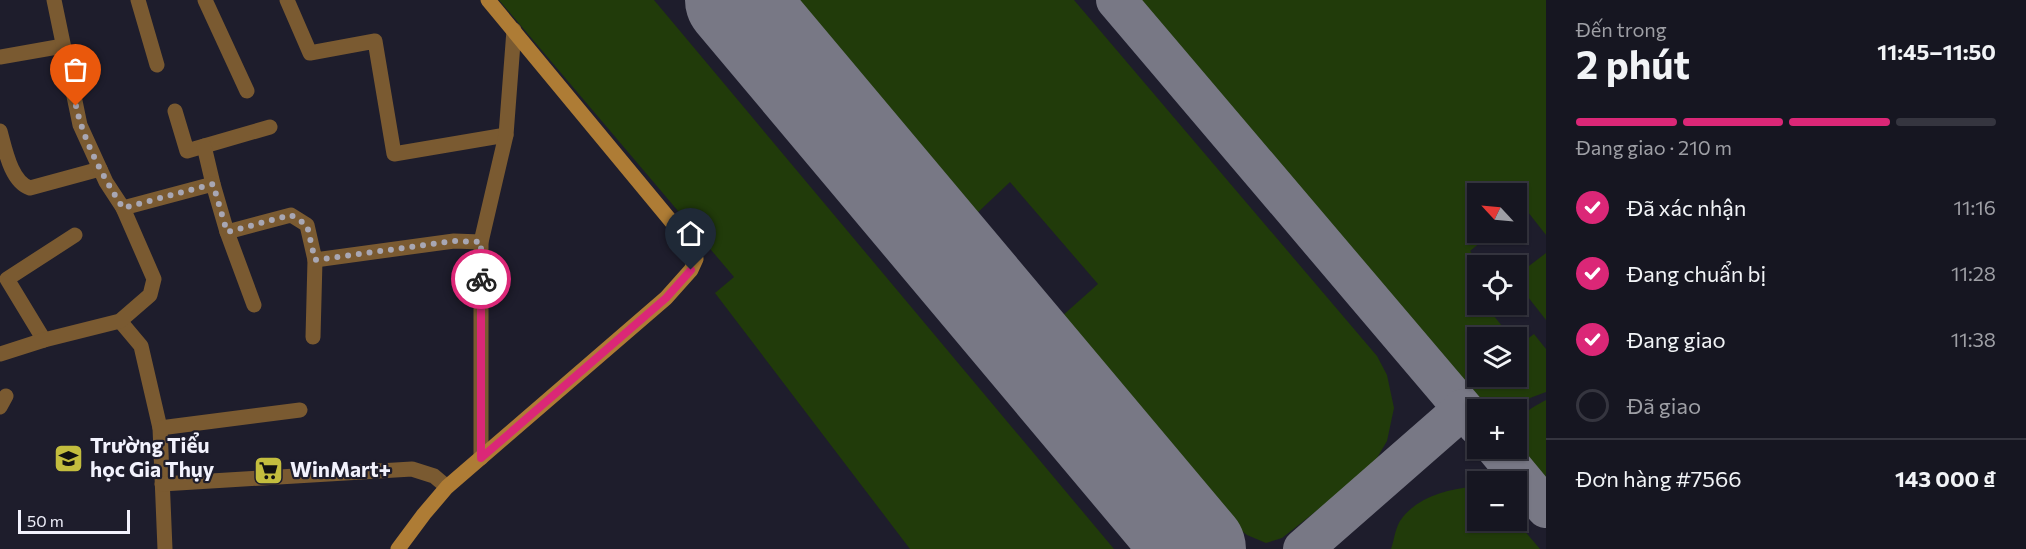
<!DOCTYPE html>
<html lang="vi">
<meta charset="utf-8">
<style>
:root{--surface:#161621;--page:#23232e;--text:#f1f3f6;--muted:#9e9fa5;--line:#35353f;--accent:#db2777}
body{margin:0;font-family:Commissioner,sans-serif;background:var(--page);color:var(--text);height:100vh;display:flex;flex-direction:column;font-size:22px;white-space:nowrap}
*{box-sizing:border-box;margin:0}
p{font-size:20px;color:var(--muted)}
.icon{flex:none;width:33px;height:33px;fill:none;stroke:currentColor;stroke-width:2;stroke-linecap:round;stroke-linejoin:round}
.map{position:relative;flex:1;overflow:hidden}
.drawer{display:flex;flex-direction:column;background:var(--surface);width:480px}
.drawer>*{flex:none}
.needle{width:39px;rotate:296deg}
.tools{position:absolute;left:1467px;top:183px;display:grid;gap:12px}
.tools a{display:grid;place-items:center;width:60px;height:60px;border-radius:0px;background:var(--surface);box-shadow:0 2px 4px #0004,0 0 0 2px var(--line);font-size:30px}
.scale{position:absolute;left:18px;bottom:15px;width:112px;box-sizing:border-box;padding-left:6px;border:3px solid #f2f2fd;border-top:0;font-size:16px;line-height:21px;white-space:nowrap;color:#f2f2fd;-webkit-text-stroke:4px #1e1d2c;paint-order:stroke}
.pin{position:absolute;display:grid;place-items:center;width:51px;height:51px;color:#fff;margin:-62px -26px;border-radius:50% 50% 50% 0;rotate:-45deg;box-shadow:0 0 6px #0007}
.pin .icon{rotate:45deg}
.courier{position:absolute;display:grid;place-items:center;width:60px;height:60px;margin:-30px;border:4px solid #db2777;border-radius:50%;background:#fff;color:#222;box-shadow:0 2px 8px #0007}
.headline em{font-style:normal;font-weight:700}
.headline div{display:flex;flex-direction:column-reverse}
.headline{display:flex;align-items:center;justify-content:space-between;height:102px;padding:0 30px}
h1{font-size:39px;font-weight:700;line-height:45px}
.bar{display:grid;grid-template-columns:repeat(4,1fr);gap:9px 6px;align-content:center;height:72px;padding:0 30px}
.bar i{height:8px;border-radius:4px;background:var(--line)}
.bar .selected{background:var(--accent)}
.bar p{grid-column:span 4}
.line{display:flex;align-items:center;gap:15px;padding:0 30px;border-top:2px solid var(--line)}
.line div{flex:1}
ol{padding:0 30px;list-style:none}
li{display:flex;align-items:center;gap:18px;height:66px}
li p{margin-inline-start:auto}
li .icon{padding:6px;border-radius:50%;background:var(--accent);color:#fff;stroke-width:4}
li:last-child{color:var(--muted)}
li i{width:33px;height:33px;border:3px solid var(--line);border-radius:50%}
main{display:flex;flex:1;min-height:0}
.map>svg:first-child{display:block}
.green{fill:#213b0a}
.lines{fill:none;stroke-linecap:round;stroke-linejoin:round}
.taxiway{stroke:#787885;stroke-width:40}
.runway{stroke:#787885;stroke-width:100}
.street{stroke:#7a5a31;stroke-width:15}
.secondary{stroke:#ae7c35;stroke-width:15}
.done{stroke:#a8a7b4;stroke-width:6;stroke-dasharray:0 10.8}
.route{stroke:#db2777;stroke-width:8}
.labels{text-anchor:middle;stroke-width:4.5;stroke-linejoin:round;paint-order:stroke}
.poi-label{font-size:21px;font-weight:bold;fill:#f2f2fd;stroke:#1e1d2c;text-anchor:start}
</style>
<main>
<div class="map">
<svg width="1546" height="549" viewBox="0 0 1546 549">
<rect width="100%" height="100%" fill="#1e1d2c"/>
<g class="green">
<polygon points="499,0 654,0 1114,549 910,549 715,293 734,277"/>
<polygon points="793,0 1074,0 1377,356 1387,375 1394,408 1387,441 1371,468 1282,538 1266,543 1247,535 1227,519 1061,317 1098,284 1010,182 974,216"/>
<polygon points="1125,0 1546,0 1546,235 1524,207 1517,213 1516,194 1478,194 1478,232 1492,233 1470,251 1481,265 1478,266 1477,280 1470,285 1477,295 1478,304 1485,305 1511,337 1478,338 1478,376 1516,376 1517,345 1518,346 1534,334 1546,349 1546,392 1530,398 1517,412 1516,410 1478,410 1477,412"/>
<polygon points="1546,253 1546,320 1517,283 1516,276"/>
<path d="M1546,400v91l-38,-42 8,-1c0,-29 3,-34 30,-48z"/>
<path d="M1472,487l5,3 1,30 38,1 24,28h-149c3,-8 4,-20 9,-28 15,-23 47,-32 72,-34z"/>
</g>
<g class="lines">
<g class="taxiway">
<polyline points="1116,0 1478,426"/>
<polyline points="1496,448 1546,508"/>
<polyline points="1303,549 1463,409"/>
</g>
<polyline class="runway" points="735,0 1196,549"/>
<g class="street">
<polyline points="138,0 157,65"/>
<polyline points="205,0 247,91"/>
<polyline points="287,0 310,53 375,41 394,154 506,135"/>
<polyline points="0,57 63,46"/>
<polyline points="175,111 187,151 270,127"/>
<path d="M0,131c5,18 11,51 30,57l70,-19"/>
<polyline points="204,146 213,184"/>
<polyline points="123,208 213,184 227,232 291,215 307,225 315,260 454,241 481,242"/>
<polyline points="227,232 254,305"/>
<polyline points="120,321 141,346 160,428 165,549"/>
<polyline points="313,337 315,260"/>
<polyline points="44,340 7,279 75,235"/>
<polyline points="0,354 44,340 120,321 150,295 154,279 123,208 106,182 80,125 54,0"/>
<polyline points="0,407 6,396"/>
<polyline points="160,428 300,410"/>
<polyline points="481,458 481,242 506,135 514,30"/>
<polyline points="162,484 412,469 434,476 447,487"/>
</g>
<polyline class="secondary" points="398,549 424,514 447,487 666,298 691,270 696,259 691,247 685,238 488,0"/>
</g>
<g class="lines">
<path class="done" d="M76,106c8,36 27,71 47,102l90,-24 14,48 64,-17 16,10 8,35 139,-19 27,1v37"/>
<polyline class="route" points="481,279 481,458 666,298 691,270"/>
</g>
<defs>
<symbol id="school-square" viewBox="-11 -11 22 22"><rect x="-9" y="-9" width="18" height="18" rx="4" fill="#c3bd3e" stroke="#1e1d2c"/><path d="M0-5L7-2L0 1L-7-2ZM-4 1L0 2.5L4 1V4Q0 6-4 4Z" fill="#111"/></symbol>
<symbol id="supermarket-square" viewBox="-11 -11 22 22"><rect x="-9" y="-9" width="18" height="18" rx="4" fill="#c3bd3e" stroke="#1e1d2c"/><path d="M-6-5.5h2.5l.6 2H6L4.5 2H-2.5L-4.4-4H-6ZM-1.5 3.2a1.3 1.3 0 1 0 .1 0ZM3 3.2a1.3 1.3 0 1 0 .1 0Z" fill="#111"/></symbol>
</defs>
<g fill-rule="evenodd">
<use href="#school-square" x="52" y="442" width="33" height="33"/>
<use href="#supermarket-square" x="252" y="454" width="33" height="33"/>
</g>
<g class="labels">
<g class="poi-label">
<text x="90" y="453">Trường Tiểu<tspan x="90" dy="24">học Gia Thụy</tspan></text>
<text x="290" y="477">WinMart+</text>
</g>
</g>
</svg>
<div class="tools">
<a><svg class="needle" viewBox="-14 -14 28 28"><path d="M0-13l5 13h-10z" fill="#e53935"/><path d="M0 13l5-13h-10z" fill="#9e9fa5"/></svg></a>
<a><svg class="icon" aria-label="locate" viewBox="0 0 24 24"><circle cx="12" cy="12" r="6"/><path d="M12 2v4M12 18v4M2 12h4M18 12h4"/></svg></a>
<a><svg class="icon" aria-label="layers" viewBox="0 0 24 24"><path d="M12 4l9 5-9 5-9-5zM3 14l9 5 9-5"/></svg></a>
<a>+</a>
<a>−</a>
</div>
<div class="scale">50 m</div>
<div class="pin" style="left:76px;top:106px;background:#ea580c"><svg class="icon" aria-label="bag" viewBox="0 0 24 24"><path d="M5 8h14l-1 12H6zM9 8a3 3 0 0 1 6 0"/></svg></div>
<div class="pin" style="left:691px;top:270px;background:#1f2937"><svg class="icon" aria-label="home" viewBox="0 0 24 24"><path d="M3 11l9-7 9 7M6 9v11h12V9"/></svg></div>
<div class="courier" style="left:481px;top:279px"><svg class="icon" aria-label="bike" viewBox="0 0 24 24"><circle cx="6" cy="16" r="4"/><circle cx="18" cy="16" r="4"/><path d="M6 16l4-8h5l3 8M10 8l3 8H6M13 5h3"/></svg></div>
</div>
<section class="drawer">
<div class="headline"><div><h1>2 phút</h1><p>Đến trong</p></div><em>11:45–11:50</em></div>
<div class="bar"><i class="selected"></i><i class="selected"></i><i class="selected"></i><i></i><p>Đang giao · 210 m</p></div>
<ol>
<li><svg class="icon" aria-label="check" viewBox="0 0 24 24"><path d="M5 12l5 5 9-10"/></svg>Đã xác nhận<p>11:16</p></li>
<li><svg class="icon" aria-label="check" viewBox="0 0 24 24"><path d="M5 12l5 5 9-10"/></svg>Đang chuẩn bị<p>11:28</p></li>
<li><svg class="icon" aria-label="check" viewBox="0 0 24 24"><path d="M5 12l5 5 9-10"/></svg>Đang giao<p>11:38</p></li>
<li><i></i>Đã giao</li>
</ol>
<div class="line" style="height:78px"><div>Đơn hàng #7566</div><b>143 000 ₫</b></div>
</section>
</main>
